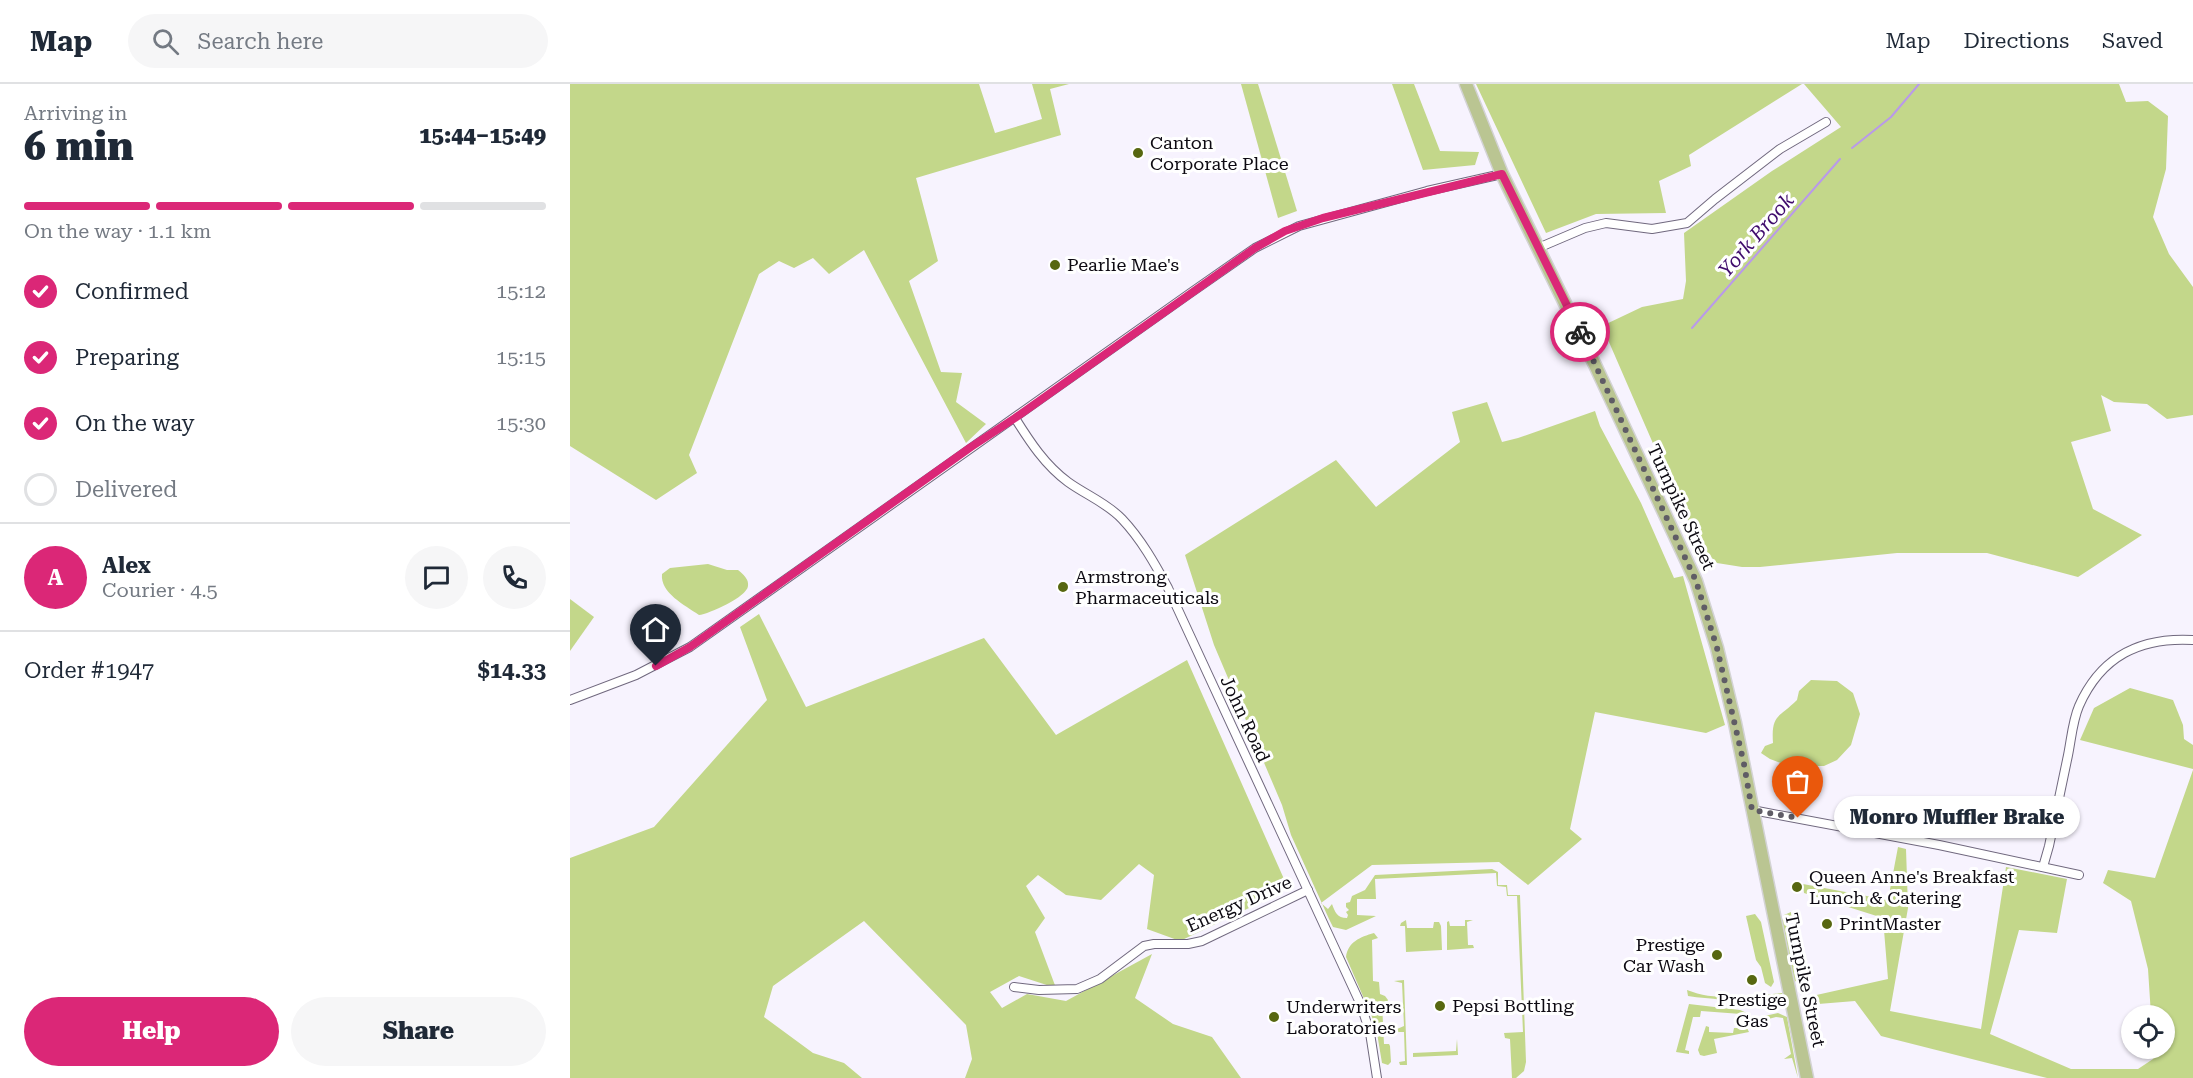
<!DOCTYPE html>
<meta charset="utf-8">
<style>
:root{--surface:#fff;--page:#f6f6f7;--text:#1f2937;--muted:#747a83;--line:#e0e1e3;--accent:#db2777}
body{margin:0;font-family:"Roboto Serif",serif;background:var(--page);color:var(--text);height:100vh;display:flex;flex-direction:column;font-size:22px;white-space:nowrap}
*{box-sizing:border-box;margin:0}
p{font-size:20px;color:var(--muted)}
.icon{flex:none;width:33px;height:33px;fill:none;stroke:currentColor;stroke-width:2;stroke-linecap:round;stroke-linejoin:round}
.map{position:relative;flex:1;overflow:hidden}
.panel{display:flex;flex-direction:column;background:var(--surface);width:570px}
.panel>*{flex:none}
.fabs{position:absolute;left:1551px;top:921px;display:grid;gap:12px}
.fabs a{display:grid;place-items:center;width:54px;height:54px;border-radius:50%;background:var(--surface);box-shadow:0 2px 4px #0004;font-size:30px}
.pin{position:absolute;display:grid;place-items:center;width:51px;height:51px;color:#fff;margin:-62px -26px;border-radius:50% 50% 50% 0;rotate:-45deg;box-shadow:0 0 6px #0007}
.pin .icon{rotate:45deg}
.courier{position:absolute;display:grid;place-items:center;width:60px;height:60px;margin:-30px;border:4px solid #db2777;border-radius:50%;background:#fff;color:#222;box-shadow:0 2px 8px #0007}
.bubble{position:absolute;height:42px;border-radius:21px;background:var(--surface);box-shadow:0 2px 4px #0004;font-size:20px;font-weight:800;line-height:42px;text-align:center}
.headline em{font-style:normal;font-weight:800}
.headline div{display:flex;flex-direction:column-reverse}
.headline{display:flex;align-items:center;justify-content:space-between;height:102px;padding:0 24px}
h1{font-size:39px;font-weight:800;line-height:45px}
.bar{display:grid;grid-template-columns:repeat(4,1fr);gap:9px 6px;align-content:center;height:72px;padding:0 24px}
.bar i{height:8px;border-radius:4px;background:var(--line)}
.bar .selected{background:var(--accent)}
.bar p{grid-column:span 4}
.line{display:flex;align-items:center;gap:15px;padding:0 24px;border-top:2px solid var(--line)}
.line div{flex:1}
.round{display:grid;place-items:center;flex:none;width:63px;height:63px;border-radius:32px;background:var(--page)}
ol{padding:0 24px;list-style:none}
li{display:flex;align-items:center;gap:18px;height:66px}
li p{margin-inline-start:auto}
li .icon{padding:6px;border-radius:50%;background:var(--accent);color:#fff;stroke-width:4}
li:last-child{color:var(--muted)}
li i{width:33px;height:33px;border:3px solid var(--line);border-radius:50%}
.cta{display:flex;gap:12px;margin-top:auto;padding:12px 24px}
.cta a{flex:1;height:69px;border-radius:36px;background:var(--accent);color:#fff;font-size:24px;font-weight:800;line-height:69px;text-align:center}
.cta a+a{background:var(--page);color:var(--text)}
header{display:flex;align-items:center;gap:36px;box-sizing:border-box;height:84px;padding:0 30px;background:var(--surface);border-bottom:2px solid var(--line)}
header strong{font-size:28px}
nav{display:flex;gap:33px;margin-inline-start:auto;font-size:21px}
.search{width:420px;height:54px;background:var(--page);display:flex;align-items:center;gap:15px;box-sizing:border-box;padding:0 21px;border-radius:33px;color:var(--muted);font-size:22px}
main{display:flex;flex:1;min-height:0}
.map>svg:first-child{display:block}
.green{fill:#c3d78a}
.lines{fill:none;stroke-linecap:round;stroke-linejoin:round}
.stream{stroke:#b999ea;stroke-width:2}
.street-casing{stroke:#70687e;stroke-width:10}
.primary-casing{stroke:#d3d3d4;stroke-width:15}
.street{stroke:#fff;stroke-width:8}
.primary{stroke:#bac592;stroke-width:12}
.done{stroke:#5f5c65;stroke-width:6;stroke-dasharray:0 10.8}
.route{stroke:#db2777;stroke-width:8}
.poi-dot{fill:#576710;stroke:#fff;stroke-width:2}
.labels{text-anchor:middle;stroke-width:6;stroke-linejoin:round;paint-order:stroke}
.poi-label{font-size:18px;fill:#0d0a12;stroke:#fff;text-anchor:start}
.street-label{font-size:18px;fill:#0d0a12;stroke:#fff}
.water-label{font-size:20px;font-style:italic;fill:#3f0b6c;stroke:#fff}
</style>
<header>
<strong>Map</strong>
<div class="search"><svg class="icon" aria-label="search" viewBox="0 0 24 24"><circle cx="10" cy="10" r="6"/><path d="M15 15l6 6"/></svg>Search here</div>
<nav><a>Map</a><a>Directions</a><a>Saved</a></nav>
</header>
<main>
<section class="panel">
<div class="headline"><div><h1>6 min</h1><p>Arriving in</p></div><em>15:44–15:49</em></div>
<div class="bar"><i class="selected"></i><i class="selected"></i><i class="selected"></i><i></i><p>On the way · 1.1 km</p></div>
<ol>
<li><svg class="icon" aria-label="check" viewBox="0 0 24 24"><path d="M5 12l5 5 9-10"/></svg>Confirmed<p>15:12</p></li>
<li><svg class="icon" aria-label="check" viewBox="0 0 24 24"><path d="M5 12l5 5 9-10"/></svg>Preparing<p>15:15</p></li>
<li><svg class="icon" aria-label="check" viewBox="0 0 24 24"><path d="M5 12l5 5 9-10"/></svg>On the way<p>15:30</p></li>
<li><i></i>Delivered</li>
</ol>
<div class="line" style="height:108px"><b class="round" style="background:var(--accent);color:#fff">A</b><div><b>Alex</b><p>Courier · 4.5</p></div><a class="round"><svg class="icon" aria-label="chat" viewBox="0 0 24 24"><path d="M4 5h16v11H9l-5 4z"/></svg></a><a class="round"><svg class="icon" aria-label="phone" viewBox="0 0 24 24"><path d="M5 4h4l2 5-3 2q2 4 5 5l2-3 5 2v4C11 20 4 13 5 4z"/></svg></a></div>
<div class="line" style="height:78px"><div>Order #1947</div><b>$14.33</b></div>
<div class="cta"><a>Help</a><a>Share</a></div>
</section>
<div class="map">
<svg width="1623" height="994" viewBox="0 0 1623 994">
<rect width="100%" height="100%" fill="#f7f3fe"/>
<g class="green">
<polygon points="0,0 409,0 425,49 472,35 462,0 499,0 480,5 491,51 346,94 368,177 339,197 371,288 392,289 386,318 416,340 396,359 294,166 259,190 243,174 224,184 209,177 189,190 119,371 127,389 86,416 0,362"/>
<polygon points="671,0 688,0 727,127 708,134"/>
<polygon points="822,0 844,0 870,67 909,68 905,81 853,86"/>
<polygon points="906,0 1232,0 1119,71 1121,82 1089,97 1096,129 1026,130 976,149"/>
<polygon points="1234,0 1549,0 1556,18 1578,17 1598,32 1596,85 1583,133 1599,170 1623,203 1623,331 1597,335 1577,320 1544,318 1531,311 1541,347 1501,358 1523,425 1572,451 1508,493 1417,469 1327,469 1190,483 1172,483 1147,479 1134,466 1108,417 1032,242 1072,223 1113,215 1116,197 1114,149 1202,87 1271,43"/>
<path d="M917,318l15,40 16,-4 77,-27 5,15 41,77 33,75 9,-2 42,149 -19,8 -111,-21 -25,117 12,10 -54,46 -29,-23 -127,3 -51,38 7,6 4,-5c3,8 5,14 15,14l1,-3 -2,-3 3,-2 -3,-3v-4l4,-1 2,-6 13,-6 10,-15 117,-6 6,3v13h9l1,10h12l6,167 -2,9 -8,7h-4l-2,-39 -5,-1 -1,-5 19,-1 -6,-136h-10l-1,-9 -9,-1 -1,-13 -121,6 1,20h-19v16l19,1 -30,14 -13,-3 -4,-8 -38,-84 -9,-30 -68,-160 -29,-90 151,-95 40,47 84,-65 -8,-30z"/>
<path d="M138,480l19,6h11c5,4 11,9 10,16 -1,11 -39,28 -49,29 -14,-10 -39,-22 -37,-41l8,-6z"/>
<polygon points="0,515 24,533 0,567"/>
<polygon points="189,530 236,623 414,554 486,651 617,576 714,795 708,810 610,857 577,845 584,791 569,780 531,816 496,811 468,791 456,802 475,834 465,848 486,904 449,892 420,908 432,924 457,910 496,917 582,870 565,914 603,940 642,953 671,994 395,994 402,975 396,941 294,837 203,902 194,933 243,969 274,979 292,994 0,994 0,774 84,743 197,616 170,543"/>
<path d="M1241,596l26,1 16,12 7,21 -9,31 -14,15 -13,6h-35l-19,-7 -9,-6 4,-7 8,-3c-2,-29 6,-25 24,-43l2,-9z"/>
<polygon points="1560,604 1603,616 1613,641 1614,655 1623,661 1623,685 1510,656 1524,624"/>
<polygon points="1623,686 1623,994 1477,994 1311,952 1285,917 1236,921 1233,914 1318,895 1313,834 1234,809 1233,800 1318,816 1328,763 1336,765 1338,824 1320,927 1411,945 1436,783 1497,795 1487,849 1449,846 1420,950 1501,985 1568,985 1583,975 1582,965 1594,964 1594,932 1581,931 1578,885 1561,817 1533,799 1538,786 1585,794"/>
<polygon points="1221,828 1222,832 1216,834 1230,897 1237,895 1239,900 1229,900 1224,896 1212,837 1214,831"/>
<polygon points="1185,830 1191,838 1204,898 1201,903 1195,899 1191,883 1186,876 1176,832"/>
<polygon points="836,836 837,844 863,844 864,838 869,838 871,842 872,866 836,868 835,842 830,842 831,839"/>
<polygon points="895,836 903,836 897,838 898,861 903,861 904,864 877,866 877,838 879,837 880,842 895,842"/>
<path d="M804,849l4,5 -6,2 1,41 6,1 1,12 5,2 3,4 -1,2 -5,1 2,41h5l1,2 1,16 -3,3 -6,-2 -5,-30 -5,-16 -26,-60c2,-15 14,-20 28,-24z"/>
<polygon points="834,896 837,981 830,981 829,978 835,977 834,948 828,948 827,945 834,942 832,899 824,897"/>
<path d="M1117,906c30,12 64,6 95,3l1,7c-16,15 -42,3 -61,0 -11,-2 -23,-2 -34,-4z"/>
<polygon points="1119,920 1170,926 1177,929 1181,935 1171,936 1171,930 1131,927 1130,933 1123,933 1115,966 1119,967 1119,970 1106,968"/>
<polygon points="1208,929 1217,933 1228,994 1222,974 1214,975 1221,970 1213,934 1206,933 1191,937 1189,935 1190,933"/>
<polygon points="1136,942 1139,943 1139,948 1163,949 1164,944 1177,944 1179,948 1144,955 1147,969 1134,972 1130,971 1128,966"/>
<polygon points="887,955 888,971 843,973 843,969 886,967"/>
</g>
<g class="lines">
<g class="stream">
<polyline points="1282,64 1321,33 1349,0"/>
<polyline points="1122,244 1270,75"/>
</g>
<defs>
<g id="street">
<polyline points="968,164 1015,144 1036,139 1082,145 1117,139 1145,115 1210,65 1256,38"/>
<path d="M445,334c15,24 30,47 53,64 18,13 39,21 54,37 19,20 33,45 46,69l193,417 9,28 7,45"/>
<polyline points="0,616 66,591 120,563 619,210 685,164 729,142 857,107 932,90"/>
<polyline points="1182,726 1369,761 1509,791"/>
<path d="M1473,783l6,-21c6,-29 12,-57 18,-86 4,-17 5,-38 12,-54 22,-50 61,-69 114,-66"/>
<polyline points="444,903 469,906 507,905 530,895 574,862 584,860 618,860 632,857 738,806"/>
</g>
<polyline id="primary" points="896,0 932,90 1025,281 1126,497 1147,564 1165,639 1237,994"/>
</defs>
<use href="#street" class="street-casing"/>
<use href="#primary" class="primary-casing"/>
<use href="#street" class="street"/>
<use href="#primary" class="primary"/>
</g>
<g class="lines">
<polyline class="done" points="1010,248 1126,497 1147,564 1174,680 1182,726 1228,734"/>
<polyline class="route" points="86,582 120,563 401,363 445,334 685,164 715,147 753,134 932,90 1010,248"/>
</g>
<g class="poi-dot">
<circle cx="568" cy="69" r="6"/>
<circle cx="485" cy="181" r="6"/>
<circle cx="493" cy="503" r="6"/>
<circle cx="1227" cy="803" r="6"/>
<circle cx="1257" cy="840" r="6"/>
<circle cx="1147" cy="871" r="6"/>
<circle cx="1182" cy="896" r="6"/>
<circle cx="870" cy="922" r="6"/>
<circle cx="704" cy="933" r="6"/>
</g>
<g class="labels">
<g class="poi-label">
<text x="580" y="65">Canton<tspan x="580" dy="21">Corporate Place</tspan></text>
<text x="497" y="187">Pearlie Mae's</text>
<text x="505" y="499">Armstrong<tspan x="505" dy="21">Pharmaceuticals</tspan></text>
<text x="1239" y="799">Queen Anne's Breakfast<tspan x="1239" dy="21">Lunch &amp; Catering</tspan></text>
<text x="1269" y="846">PrintMaster</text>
<text x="1135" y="867" text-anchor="end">Prestige<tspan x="1135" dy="21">Car Wash</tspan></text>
<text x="1182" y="922" text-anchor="middle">Prestige<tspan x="1182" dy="21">Gas</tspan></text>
<text x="882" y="928">Pepsi Bottling</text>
<text x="716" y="929">Underwriters<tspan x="716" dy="21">Laboratories</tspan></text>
</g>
<g class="street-label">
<text transform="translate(1111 423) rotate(65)" y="6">Turnpike Street</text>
<text transform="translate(675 635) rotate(65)" y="6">John Road</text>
<text transform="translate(669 820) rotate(-24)" y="6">Energy Drive</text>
<text transform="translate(1235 896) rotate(78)" y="6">Turnpike Street</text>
</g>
<g class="water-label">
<text transform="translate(1186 151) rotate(-49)" y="7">York Brook</text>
</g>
</g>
</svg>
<div class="fabs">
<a><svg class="icon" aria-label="locate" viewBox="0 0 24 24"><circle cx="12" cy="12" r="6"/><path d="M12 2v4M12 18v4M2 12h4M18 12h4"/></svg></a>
</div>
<div class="pin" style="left:1228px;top:734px;background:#ea580c"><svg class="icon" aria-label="bag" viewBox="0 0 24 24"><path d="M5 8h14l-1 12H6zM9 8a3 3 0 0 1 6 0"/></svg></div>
<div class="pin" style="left:86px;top:582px;background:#1f2937"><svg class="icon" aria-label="home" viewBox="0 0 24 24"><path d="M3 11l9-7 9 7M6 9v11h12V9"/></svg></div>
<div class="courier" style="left:1010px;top:248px"><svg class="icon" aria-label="bike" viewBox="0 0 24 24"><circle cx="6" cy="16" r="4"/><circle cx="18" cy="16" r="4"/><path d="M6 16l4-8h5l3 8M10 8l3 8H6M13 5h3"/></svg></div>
<div class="bubble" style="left:1264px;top:712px;width:246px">Monro Muffler Brake</div>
</div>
</main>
